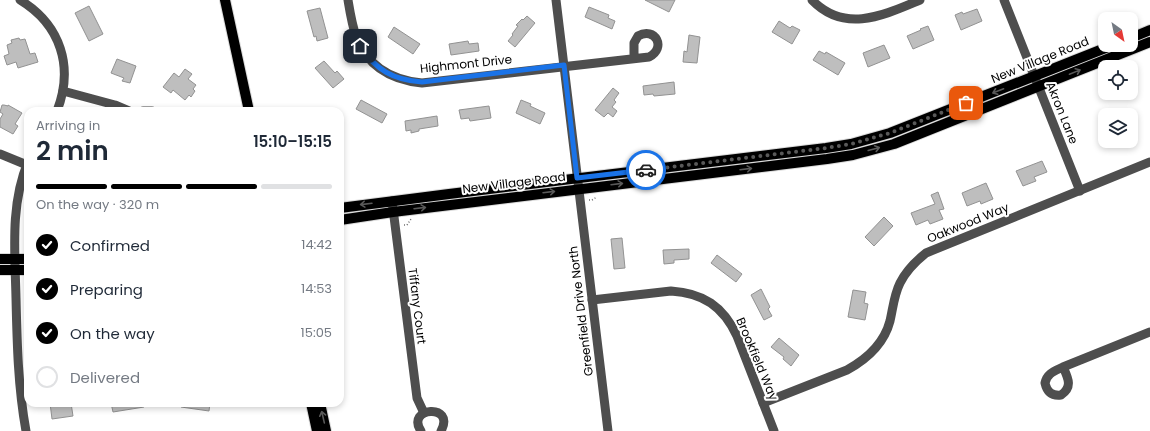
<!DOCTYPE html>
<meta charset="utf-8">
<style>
:root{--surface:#fff;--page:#f6f6f7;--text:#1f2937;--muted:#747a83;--line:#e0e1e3;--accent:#000}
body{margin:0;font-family:Poppins,sans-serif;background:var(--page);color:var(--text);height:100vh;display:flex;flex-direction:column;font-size:15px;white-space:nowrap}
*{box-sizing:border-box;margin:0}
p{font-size:13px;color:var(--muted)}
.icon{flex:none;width:22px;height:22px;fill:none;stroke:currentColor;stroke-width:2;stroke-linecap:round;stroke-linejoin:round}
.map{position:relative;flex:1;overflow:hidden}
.side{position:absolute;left:24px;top:107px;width:320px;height:300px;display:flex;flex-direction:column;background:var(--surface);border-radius:12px;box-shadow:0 2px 6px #0003}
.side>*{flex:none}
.needle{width:26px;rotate:147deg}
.controls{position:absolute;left:1098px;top:12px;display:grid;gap:8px}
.controls a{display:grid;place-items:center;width:40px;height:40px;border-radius:8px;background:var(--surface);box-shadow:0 2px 6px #0003;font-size:20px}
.pin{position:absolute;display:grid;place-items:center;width:34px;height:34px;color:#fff;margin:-17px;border-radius:8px;box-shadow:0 2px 6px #0006}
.courier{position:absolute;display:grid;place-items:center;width:40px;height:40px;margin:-20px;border:3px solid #1a73e8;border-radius:50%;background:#fff;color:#222;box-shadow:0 1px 5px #0007}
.headline em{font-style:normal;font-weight:600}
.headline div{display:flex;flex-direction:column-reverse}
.headline{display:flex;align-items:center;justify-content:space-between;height:68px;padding:0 12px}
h1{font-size:26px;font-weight:600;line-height:30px}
.bar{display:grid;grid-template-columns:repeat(4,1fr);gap:6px 4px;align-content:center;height:48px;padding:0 12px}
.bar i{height:5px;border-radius:3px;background:var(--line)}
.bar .selected{background:var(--accent)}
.bar p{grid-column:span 4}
ol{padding:0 12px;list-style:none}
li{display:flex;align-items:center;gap:12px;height:44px}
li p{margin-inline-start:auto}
li .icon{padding:4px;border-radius:50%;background:var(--accent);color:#fff;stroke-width:4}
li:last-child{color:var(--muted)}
li i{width:22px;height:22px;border:2px solid var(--line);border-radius:50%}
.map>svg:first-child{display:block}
.building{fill:#bebebe;stroke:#929292}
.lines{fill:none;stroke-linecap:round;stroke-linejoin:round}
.major-casing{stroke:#dbdbdb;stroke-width:12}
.path{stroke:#707070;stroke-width:1.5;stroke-dasharray:1 2;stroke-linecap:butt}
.minor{stroke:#4e4e4e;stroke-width:9}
.major{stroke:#000;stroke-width:10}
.oneway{stroke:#595959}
.done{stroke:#595959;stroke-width:4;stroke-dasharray:0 7.2}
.route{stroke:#1a73e8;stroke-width:5}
.labels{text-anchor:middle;stroke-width:4;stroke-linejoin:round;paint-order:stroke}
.street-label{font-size:12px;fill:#000;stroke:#fff}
</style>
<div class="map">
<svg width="1150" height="431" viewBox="0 0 1150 431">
<rect width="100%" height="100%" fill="#fff"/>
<g class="building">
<polygon points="645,0 675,0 669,12"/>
<polygon points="89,6 103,34 89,41 75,13"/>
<polygon points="589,7 609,15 608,18 615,21 612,29 585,17"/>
<polygon points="320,8 328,38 317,41 316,36 314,37 307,11"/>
<polygon points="977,9 982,21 961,30 955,15 962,12 963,14"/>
<polygon points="527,16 535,23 515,47 508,41 513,35 512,34 518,26 516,25 522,19 523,20"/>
<polygon points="779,21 790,28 792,26 800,30 792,44 772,32"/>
<polygon points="928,26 934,40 913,49 907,36 921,30 920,29"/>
<polygon points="394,27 420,44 413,54 388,37"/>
<polygon points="689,35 700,37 697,63 683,62 684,51 687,52"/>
<polygon points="19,38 20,40 25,39 30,54 35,53 38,62 18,68 16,62 7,65 4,56 9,54 7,45 12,43 11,40"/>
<polygon points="468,41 469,44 478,43 479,51 451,55 449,44"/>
<polygon points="884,45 890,58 868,67 863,53"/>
<polygon points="819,51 825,54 826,52 845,63 838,75 813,60"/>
<polygon points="117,59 136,66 130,83 122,81 124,78 111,73"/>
<polygon points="324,61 335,73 337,71 344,79 333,88 315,68"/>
<polygon points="185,69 192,74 188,79 196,85 193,89 195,91 191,97 189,95 185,100 173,90 171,93 163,87 174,73 179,77"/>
<polygon points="674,82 675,94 654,96 653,94 644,95 643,86"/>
<polygon points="613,88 619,93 614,100 616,102 612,107 617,111 613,117 608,113 604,117 595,110"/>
<polygon points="361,100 387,114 382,123 356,109"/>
<polygon points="521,100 531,104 530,106 545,113 540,124 516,113"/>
<polygon points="2,105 4,105 8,106 8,105 22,113 15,124 18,126 13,134 0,127 0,119 3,114 0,112"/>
<polygon points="489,106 491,118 470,121 469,118 461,119 459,110"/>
<polygon points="437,116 438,126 419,129 419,131 411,133 411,130 406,131 405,121"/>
<polygon points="1042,161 1047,172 1034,177 1036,181 1023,186 1016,171"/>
<polygon points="986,183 993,199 981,204 980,201 967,206 962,193"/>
<polygon points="938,192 944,209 939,210 943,219 930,224 928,220 916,225 911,213 935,204 931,195"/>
<polygon points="884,217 893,226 874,246 865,237"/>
<polygon points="622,238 625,268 614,269 611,239"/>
<polygon points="689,249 689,259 674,260 674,263 664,264 663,250"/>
<polygon points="717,255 742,274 736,282 711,263"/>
<polygon points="761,289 770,307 768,309 772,316 764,320 751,295"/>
<polygon points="853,290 866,292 864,303 868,304 865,320 848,317"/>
<polygon points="779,338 799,355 791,366 783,359 784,357 771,347"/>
<polygon points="50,403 71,403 73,416 52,419"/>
<polygon points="111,403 144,403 144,407 113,412"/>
<polygon points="182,403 210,403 209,411 181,407"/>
</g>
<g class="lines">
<defs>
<g id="major">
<polyline points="225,0 249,111"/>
<polyline points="1131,38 1150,30"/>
<polyline points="340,208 449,194 826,148 851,144 890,133 1113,45"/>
<polyline points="340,220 393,212 827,159 853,155 894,144 1150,42"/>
<polyline points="0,259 28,259"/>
<polyline points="0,270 28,270"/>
<polyline points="311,403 317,431"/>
<polyline points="320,403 326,431"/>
</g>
</defs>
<use href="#major" class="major-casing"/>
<g class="path">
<polyline points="589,200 592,200 597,197"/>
<polyline points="404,225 407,225 411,219"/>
</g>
<g class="minor">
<path d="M20,0c41,25 54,67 37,111"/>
<path d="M348,0c2,12 4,25 8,36 11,30 35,44 66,47l227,-26c18,-9 6,-31 -11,-21l-4,7v15"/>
<polyline points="556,0 608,431"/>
<path d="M812,0c33,34 72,15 108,0"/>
<polyline points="1004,0 1080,191"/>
<polyline points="63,91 115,105 129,111"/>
<polyline points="143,111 152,111"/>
<polyline points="0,154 27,165"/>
<polyline points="392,201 417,398 424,413"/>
<path d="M592,300l79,-9c32,2 52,15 66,45l37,95"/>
<path d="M1063,367c5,11 10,20 -2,28 -9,1 -14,-3 -16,-12 2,-10 10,-12 18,-16l87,-35"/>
<path d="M763,403l84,-33c20,-11 37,-26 43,-49 3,-13 4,-26 10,-38 6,-12 16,-22 26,-30l224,-91"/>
<path d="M26,431c-8,-44 -9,-89 -10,-133 -1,-45 -6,-94 12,-136"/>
<path d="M421,431c-16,-24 35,-28 20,0"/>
</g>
<use href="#major" class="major"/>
</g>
<defs><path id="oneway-shaft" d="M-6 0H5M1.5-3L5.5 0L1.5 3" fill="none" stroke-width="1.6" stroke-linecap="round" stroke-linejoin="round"/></defs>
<g class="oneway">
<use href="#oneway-shaft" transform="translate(1075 72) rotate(-22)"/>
<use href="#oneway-shaft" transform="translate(998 91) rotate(159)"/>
<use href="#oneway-shaft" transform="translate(874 149) rotate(-15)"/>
<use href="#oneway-shaft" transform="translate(746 169) rotate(-7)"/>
<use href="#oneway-shaft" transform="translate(617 184) rotate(-7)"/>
<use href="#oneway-shaft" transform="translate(549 192) rotate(-7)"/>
<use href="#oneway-shaft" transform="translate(366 204) rotate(173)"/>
<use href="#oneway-shaft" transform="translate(420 208) rotate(-7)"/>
<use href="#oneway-shaft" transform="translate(323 417) rotate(-103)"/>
</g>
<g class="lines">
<polyline class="done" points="646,170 826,148 851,144 890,133 966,103"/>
<path class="route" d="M360,46c16,24 33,34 62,36l142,-17 13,113 69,-8"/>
</g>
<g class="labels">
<g class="street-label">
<text transform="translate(1040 60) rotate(-22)" y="4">New Village Road</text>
<text transform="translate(466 64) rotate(-6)" y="4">Highmont Drive</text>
<text transform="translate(1062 113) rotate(68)" y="4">Akron Lane</text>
<text transform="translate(514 183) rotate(-7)" y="4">New Village Road</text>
<text transform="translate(968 223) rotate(-22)" y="4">Oakwood Way</text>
<text transform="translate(417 306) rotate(83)" y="4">Tiffany Court</text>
<text transform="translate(581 311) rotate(-97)" y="4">Greenfield Drive North</text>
<text transform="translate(757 359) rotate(67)" y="4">Brookfield Way</text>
</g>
</g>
</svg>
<div class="controls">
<a><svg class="needle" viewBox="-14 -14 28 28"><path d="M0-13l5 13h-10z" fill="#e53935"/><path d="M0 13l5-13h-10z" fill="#747a83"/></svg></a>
<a><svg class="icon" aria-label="locate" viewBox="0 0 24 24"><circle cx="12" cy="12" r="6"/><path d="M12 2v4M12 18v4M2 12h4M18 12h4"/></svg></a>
<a><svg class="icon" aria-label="layers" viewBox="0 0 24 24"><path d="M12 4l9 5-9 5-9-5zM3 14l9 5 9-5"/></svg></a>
</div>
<div class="pin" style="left:966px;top:103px;background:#ea580c"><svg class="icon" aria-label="bag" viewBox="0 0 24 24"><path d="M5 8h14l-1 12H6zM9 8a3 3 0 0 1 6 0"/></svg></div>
<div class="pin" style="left:360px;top:46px;background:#1f2937"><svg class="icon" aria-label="home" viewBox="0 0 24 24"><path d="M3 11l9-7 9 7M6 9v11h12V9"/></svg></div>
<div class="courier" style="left:646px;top:170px"><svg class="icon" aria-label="car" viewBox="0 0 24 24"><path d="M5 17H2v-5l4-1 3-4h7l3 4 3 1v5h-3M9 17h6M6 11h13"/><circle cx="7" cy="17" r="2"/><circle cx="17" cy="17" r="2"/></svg></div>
<section class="side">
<div class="headline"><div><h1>2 min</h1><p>Arriving in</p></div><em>15:10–15:15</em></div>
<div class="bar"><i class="selected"></i><i class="selected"></i><i class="selected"></i><i></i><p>On the way · 320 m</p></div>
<ol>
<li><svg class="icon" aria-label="check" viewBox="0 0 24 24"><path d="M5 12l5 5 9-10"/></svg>Confirmed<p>14:42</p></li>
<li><svg class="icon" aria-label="check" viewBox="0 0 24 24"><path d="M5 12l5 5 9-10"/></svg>Preparing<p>14:53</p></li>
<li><svg class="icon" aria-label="check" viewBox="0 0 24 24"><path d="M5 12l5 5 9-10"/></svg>On the way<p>15:05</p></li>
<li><i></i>Delivered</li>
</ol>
</section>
</div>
